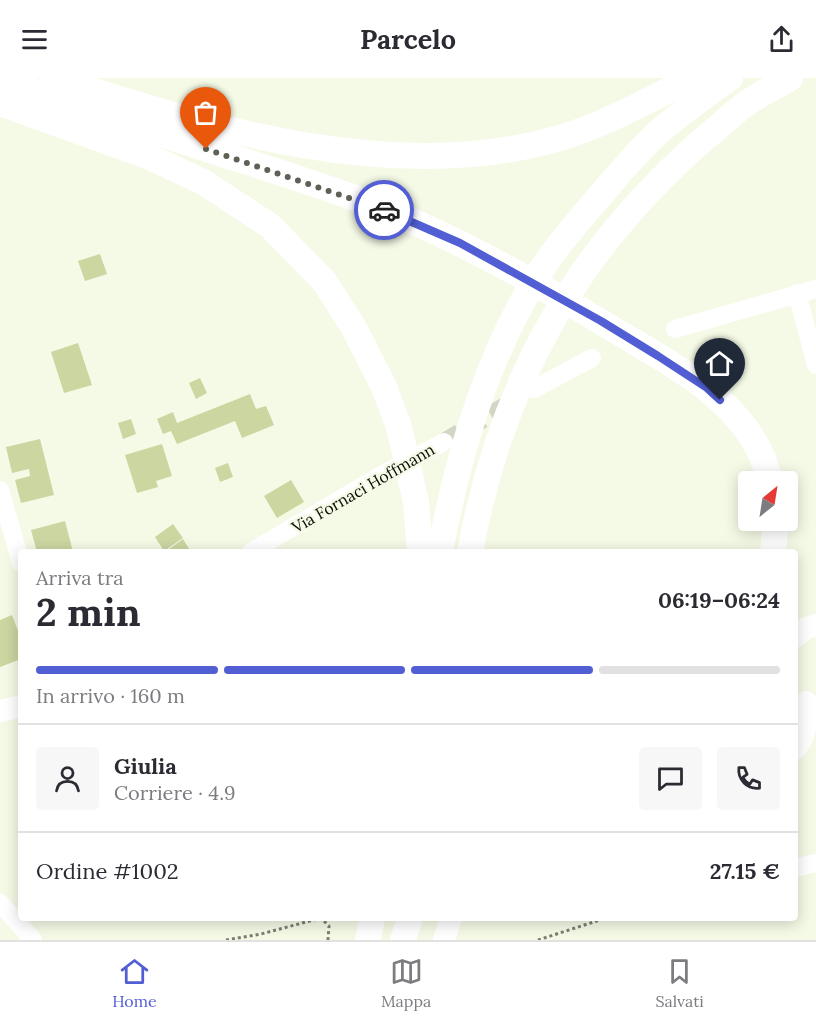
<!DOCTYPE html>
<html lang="it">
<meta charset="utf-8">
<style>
:root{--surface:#fff;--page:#f7f7f7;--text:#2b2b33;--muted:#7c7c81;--line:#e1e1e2;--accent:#515ed4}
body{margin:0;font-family:Lora,serif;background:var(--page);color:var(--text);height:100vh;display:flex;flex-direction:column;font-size:22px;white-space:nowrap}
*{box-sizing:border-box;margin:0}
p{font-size:20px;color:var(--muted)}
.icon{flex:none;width:33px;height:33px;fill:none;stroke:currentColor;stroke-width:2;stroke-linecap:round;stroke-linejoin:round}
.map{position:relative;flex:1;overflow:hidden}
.drawer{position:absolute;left:18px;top:471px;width:780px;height:372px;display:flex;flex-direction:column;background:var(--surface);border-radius:6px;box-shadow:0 3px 15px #0003}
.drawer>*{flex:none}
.needle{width:39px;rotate:30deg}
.tools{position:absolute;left:738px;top:393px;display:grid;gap:12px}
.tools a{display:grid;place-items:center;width:60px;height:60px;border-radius:6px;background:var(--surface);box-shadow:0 3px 15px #0003;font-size:30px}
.pin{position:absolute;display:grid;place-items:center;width:51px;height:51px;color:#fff;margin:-62px -26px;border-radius:50% 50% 50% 0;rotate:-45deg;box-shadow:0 0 6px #0007}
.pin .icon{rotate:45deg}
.courier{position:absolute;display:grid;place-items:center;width:60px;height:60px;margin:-30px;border:4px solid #515ed4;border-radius:50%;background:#fff;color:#222;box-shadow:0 2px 8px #0007}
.head em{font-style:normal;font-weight:800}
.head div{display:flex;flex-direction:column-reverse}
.head{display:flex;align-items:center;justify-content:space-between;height:102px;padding:0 18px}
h1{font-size:39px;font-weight:800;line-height:45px}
.bar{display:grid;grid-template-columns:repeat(4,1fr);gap:9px 6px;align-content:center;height:72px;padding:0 18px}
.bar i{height:8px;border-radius:4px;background:var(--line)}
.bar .active{background:var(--accent)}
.bar p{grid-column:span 4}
.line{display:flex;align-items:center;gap:15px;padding:0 18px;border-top:2px solid var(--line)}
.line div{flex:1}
.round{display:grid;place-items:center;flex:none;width:63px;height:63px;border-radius:6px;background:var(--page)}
header{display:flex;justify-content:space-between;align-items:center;height:78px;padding:0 18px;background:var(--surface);font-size:27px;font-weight:800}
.dock{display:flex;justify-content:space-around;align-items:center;height:84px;border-top:2px solid var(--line);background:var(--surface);font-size:16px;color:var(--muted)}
.dock a{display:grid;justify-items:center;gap:3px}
.dock .active{color:var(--accent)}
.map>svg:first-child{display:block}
.building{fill:#cbd6a1}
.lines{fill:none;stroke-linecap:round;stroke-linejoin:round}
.minor-tunnel{stroke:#d2d7c5;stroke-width:18;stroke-dasharray:18 9;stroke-linecap:butt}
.path{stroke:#7b7e71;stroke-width:3;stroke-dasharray:3 3;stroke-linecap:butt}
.minor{stroke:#fff;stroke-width:18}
.major{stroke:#fff;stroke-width:22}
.highway{stroke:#fff;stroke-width:26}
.done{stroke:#5e6156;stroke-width:6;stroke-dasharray:0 10.8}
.route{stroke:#515ed4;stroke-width:8}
.labels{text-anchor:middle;stroke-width:5;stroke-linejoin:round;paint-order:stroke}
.street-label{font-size:16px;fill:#0d0e08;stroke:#f5fae6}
</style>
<header><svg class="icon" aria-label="menu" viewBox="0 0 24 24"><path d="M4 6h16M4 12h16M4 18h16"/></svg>Parcelo<svg class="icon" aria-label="share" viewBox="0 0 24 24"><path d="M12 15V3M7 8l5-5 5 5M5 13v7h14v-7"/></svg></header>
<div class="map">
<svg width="816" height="862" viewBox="0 0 816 862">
<rect width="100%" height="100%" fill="#f5fae6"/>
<g class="building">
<polygon points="100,176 107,196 85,203 78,183"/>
<polygon points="78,265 92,307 64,315 51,274"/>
<polygon points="200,300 207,315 196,321 189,305"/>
<polygon points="250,316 256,331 266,328 274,347 242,360 235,343 177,366 171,353 163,356 157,341 173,334 177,345"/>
<polygon points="131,341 136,356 123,361 118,345"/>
<polygon points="40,361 54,417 21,425 15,402 30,398 29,391 12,395 6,369"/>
<polygon points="162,366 172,398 156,403 158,409 137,415 125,377"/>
<polygon points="228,385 233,399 220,404 215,390"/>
<polygon points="291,402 304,424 277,440 264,418"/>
<polygon points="65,443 73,474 37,474 31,452"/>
<polygon points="173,446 183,460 164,473 155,459"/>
<polygon points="183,461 191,474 165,474"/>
<polygon points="12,537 21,561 21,581 0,589 0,542"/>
</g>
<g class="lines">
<polyline class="minor-tunnel" points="444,364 517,321"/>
<g class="path">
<polyline points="226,862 261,856 321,840 329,848 328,862"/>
<polyline points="538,862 606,840"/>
</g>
<g class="minor">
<polyline points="797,215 816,287"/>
<polyline points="675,251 816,211"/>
<polyline points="534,311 592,280"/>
<polyline points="0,412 21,485"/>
<polyline points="251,474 378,399 444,364"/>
<polyline points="795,790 816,785"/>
<polyline points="0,825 33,862"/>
</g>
<g class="major">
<polyline points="795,559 806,550 816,547"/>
<polyline points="0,633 21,628"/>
<path d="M795,671c12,-15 12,-28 11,-47"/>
<polyline points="444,862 451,840"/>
</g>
<g class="highway">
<path d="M53,0c158,51 342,108 507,60 47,-14 90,-39 133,-60"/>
<path d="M0,1c63,23 126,44 189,64 63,21 128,40 190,64 82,33 161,78 237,124 60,36 139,75 154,151"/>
<polyline points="0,25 150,79 205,105 270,148 324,203 354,250 384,309 399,349 416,424 420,474"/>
<path d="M440,474c17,-93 44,-187 93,-269 19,-32 43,-59 66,-86 20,-23 40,-48 62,-67 22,-19 46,-36 69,-52"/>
<path d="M470,474c31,-169 105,-301 235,-414 13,-10 25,-22 38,-32 14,-11 32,-19 47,-28"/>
<polyline points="773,474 776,442"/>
<polyline points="368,862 372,840"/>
<polyline points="403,862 410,840"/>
</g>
</g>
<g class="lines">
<polyline class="done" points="206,71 384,132"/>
<polyline class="route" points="384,132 460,165 601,243 658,278 707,310 720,322"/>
</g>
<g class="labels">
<g class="street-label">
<text transform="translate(363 410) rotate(-30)" y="6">Via Fornaci Hoffmann</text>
</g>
</g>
</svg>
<div class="tools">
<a><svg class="needle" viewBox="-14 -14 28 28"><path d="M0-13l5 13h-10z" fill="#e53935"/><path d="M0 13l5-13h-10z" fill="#7c7c81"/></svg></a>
</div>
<div class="pin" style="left:206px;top:71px;background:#ea580c"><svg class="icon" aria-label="bag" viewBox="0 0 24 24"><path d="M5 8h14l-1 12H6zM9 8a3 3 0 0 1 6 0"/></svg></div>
<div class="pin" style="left:720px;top:322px;background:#1f2937"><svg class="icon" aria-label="home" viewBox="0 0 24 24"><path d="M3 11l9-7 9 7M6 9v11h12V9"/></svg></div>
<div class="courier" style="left:384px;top:132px"><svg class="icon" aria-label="car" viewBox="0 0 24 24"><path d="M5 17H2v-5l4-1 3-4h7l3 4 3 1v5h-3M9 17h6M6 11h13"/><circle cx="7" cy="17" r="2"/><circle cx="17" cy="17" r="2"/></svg></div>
<section class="drawer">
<div class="head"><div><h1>2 min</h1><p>Arriva tra</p></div><em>06:19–06:24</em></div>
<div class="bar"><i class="active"></i><i class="active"></i><i class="active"></i><i></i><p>In arrivo · 160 m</p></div>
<div class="line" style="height:108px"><a class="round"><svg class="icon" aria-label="person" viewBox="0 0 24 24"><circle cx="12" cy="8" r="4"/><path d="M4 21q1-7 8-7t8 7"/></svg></a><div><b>Giulia</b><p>Corriere · 4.9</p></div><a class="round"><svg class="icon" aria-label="chat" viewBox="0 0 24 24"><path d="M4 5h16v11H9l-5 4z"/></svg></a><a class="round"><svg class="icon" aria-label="phone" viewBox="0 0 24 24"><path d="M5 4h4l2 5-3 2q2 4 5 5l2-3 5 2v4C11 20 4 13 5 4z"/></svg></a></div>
<div class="line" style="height:78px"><div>Ordine #1002</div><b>27.15 €</b></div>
</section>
</div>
<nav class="dock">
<a class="active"><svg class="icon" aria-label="home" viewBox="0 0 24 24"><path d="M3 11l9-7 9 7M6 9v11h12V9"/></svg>Home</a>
<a><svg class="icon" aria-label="map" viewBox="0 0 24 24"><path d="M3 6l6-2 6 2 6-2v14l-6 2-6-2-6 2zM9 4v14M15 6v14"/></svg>Mappa</a>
<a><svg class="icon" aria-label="saved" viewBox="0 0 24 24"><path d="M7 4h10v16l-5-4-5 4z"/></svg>Salvati</a>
</nav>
